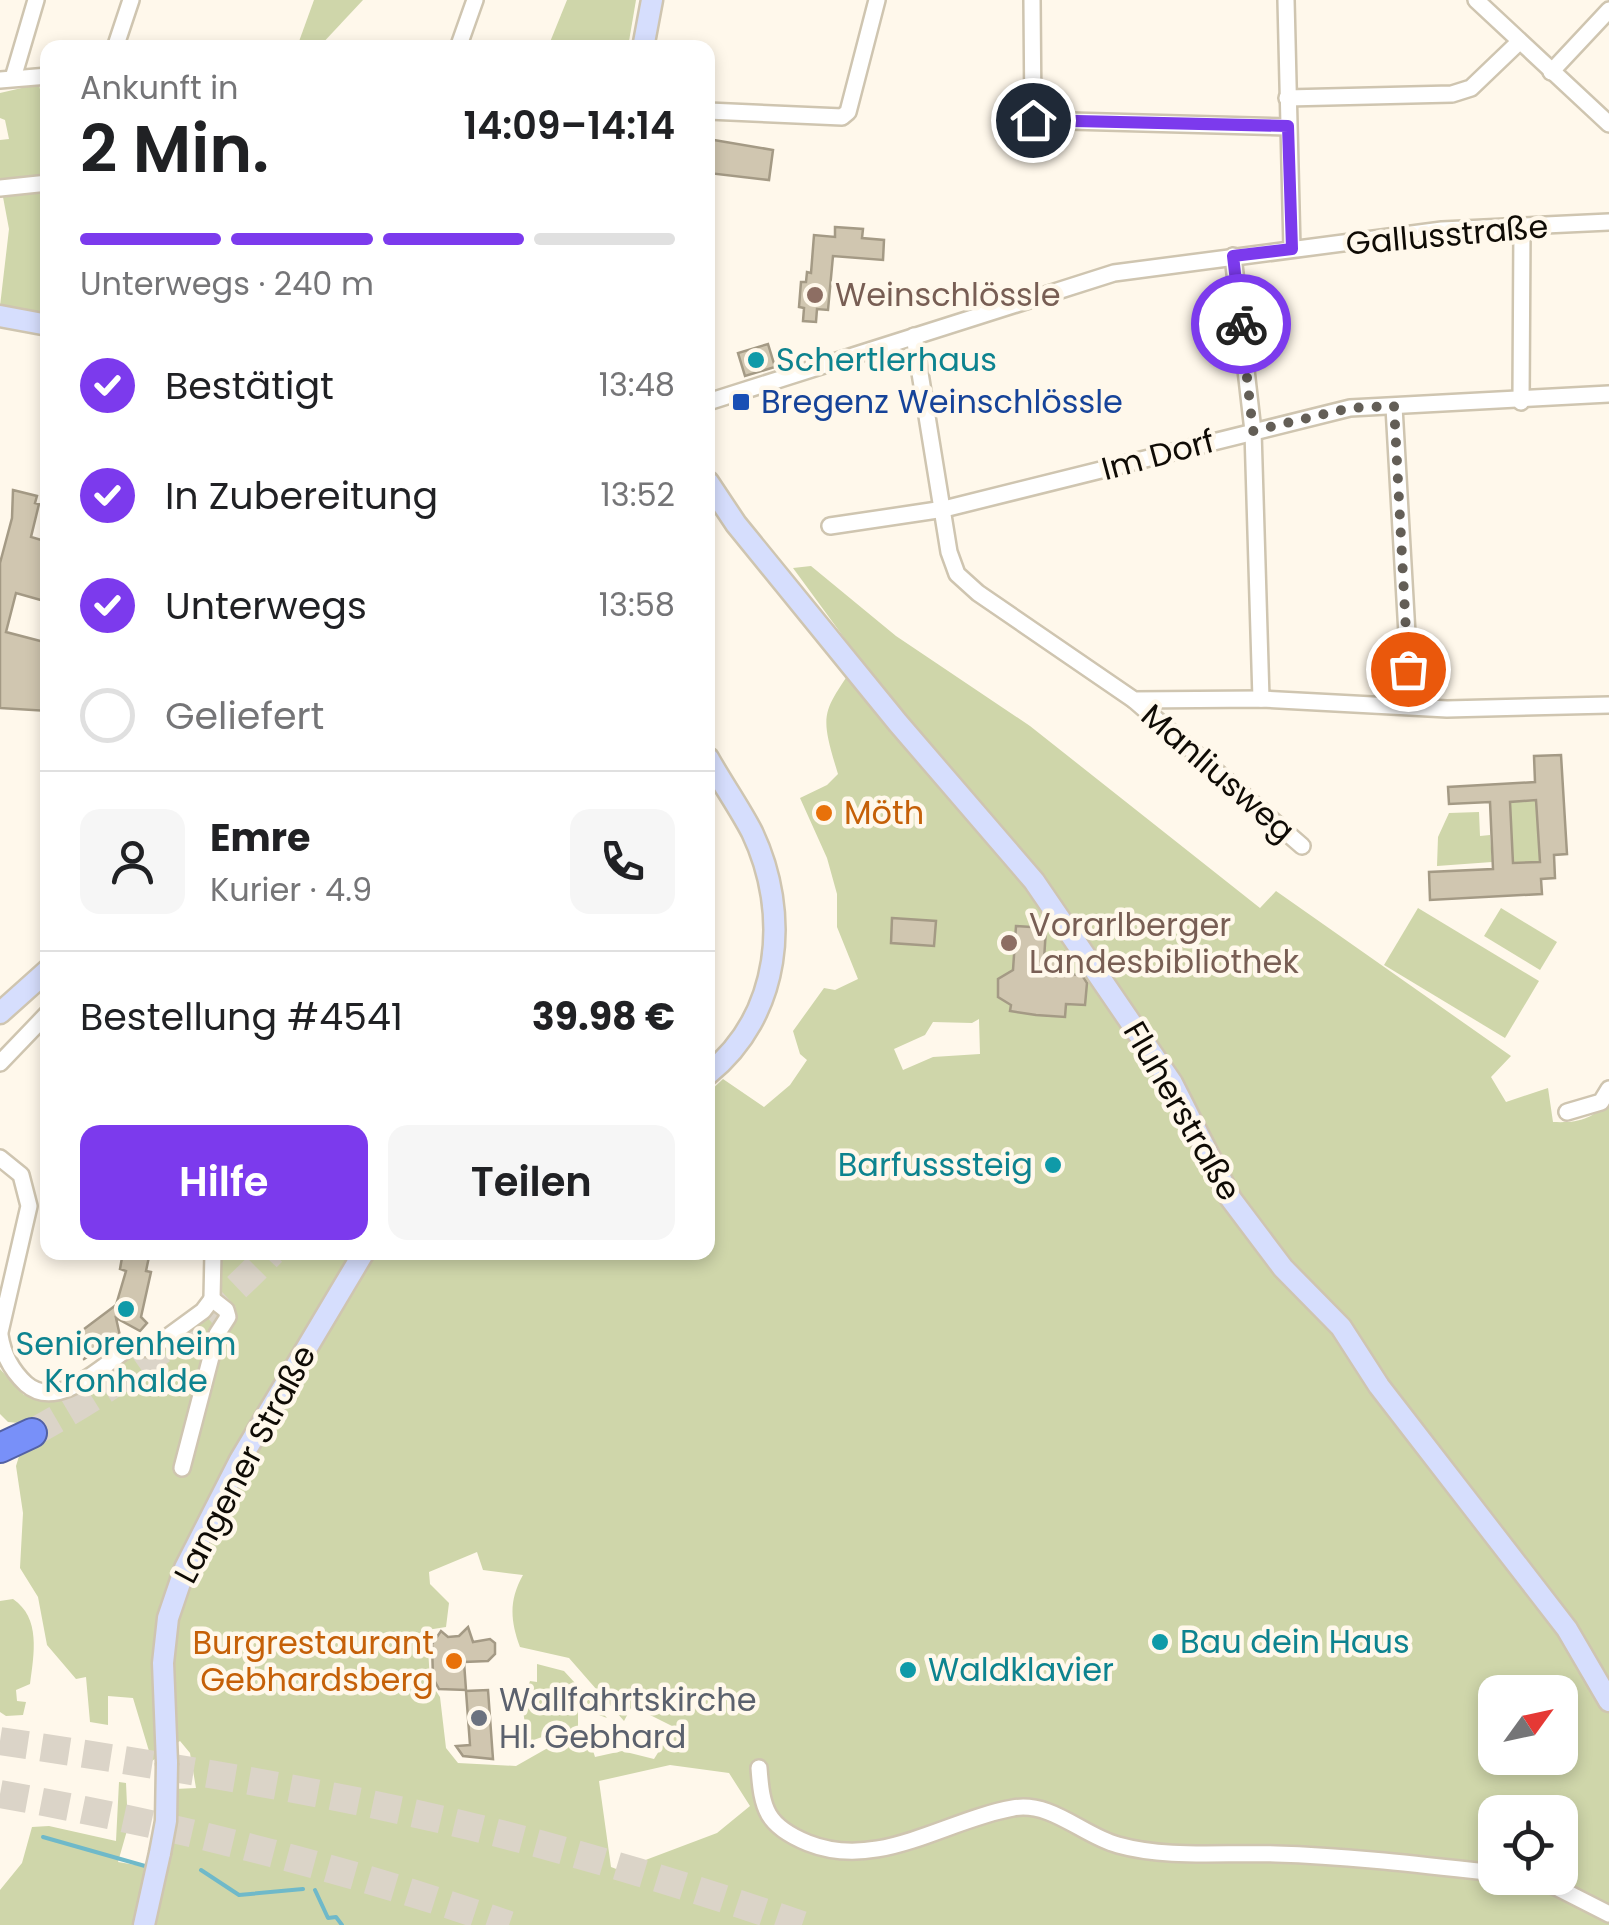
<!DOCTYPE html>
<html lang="de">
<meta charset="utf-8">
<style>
:root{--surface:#fff;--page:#f6f6f6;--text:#202124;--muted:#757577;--line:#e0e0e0;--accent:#7c3aed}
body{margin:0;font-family:Poppins,sans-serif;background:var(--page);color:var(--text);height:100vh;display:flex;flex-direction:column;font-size:38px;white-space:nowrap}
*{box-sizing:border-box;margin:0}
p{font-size:32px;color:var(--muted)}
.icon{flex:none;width:55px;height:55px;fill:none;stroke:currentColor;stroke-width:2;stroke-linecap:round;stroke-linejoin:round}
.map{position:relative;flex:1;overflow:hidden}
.side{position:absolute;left:40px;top:40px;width:675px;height:1220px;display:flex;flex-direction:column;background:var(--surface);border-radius:20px;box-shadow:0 5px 15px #0003}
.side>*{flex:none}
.needle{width:65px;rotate:57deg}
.buttons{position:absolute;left:1478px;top:1675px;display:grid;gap:20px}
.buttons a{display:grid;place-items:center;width:100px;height:100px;border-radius:20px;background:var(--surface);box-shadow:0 5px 15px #0003;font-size:50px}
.pin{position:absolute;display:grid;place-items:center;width:85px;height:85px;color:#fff;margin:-42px;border:5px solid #fff;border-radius:50%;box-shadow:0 2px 10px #0007}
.courier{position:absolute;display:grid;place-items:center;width:100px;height:100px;margin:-50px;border:8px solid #7c3aed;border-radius:50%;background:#fff;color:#222;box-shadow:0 2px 12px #0007}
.overview em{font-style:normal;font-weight:600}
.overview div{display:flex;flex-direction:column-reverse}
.overview{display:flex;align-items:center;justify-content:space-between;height:170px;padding:0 40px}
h1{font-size:65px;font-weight:600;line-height:75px}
.bar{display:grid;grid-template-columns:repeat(4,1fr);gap:15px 10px;align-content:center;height:120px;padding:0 40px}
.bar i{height:12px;border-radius:8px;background:var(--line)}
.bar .current{background:var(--accent)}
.bar p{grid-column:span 4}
.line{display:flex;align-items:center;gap:25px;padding:0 40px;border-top:2px solid var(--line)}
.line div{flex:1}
.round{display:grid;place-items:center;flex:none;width:105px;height:105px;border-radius:20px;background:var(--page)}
ol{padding:0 40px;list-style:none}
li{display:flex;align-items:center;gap:30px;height:110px}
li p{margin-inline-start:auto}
li .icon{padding:10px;border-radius:50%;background:var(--accent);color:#fff;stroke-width:4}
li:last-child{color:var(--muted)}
li i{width:55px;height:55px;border:5px solid var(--line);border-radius:50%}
.button{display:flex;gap:20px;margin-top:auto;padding:20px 40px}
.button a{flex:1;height:115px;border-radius:20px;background:var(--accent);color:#fff;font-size:40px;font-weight:600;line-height:115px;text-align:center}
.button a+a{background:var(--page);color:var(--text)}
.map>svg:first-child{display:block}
.green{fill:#cfd6aa;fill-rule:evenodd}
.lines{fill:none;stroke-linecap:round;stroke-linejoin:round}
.stream{stroke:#6fb9c9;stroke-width:4}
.building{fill:#d0c6b0;stroke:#a49a85;stroke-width:2.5;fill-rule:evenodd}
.highway-tunnel{stroke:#dbd4c8;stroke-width:28;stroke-dasharray:28 14;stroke-linecap:butt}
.street-casing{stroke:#cfc5b0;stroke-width:20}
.secondary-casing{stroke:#cfc5b0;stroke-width:25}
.highway-casing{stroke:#5361a4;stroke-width:32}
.street{stroke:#fff;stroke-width:15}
.secondary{stroke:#d6defd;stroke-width:20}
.highway{stroke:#7890f9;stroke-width:28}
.secondary-bridge-casing{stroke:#cfc5b0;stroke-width:25;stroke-linecap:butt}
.secondary-bridge{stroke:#d6defd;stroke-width:20}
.done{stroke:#635e56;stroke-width:10;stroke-dasharray:0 18}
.route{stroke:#7c3aed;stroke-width:12}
.education-dot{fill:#8d6e63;stroke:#fff8eb;stroke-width:4}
.culture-dot{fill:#0f9aa8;stroke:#fff8eb;stroke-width:4}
.transit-dot{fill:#1a4fb4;stroke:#fff8eb;stroke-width:4}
.food-dot{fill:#e8710a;stroke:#fff8eb;stroke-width:4}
.worship-dot{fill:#6b7280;stroke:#fff8eb;stroke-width:4}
.labels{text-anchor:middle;stroke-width:9;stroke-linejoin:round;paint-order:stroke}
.street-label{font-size:32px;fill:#0f0b05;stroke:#fff8eb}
.education-label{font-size:32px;fill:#785e54;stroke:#fff8eb;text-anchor:start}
.culture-label{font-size:32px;fill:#0d838f;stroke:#fff8eb;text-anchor:start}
.transit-label{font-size:32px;fill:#164399;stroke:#fff8eb;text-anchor:start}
.food-label{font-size:32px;fill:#c56008;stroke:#fff8eb;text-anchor:start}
.worship-label{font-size:32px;fill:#5b616d;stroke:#fff8eb;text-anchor:start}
</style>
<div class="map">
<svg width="1609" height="1925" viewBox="0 0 1609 1925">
<rect width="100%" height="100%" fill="#fff8eb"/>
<g class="green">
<polygon points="314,0 363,0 319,47 297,47"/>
<polygon points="567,0 636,0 628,47 548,47"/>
<polygon points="39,84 48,135 47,315 0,306 9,229 0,181 0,140 9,139 5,120 0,118 0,93"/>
<path d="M811,566l85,70 134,90 230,182 16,-17 235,165 -20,21 15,25 42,-14 5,34c24,1 41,-2 56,-23v826h-1609v-35l22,-27 10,-36 17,-1 67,15 3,-59 7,1 2,44 -10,35 48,8 9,-81 21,-1 -6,-35 -10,-12 -28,20 -19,-63 -25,-2v29l-18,-3 -4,-45 -10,2 -29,-34 -9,-48 -18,-29 3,-55 -7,-47 13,-42 -21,-2 -8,-8v-45l24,26 25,4 81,-43 22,-1 71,-57 -5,-18v-27l490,-1v-159l15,-14 41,28 26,-22 17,-25 -7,-6 -7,-23 31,-43 11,2 23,-11 -21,-52v-33l-10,-36 -27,-60 27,-13 11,-11c-20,-65 -15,-60 21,-116l-66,-90zM979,1019l1,35 -47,3 -30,13 -9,-21 31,-14 8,-13 39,1zM477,1552l6,18 40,5c-14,25 -13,45 -3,72l49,11 55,63 8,-15 42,21 -20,32 -32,-8 -27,6 -6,-19 -29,3 -44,25 -58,-3 -12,-15 -6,-51 -10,-15 -3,-52 19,-3 3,-24 -19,-19 -1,-12zM1495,1692h65v66h-65zM670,1765l59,8 21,33 -33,27 -98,37 -8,-3 -12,-86zM1495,1812h65v66h-65z"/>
<polygon points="1536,800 1551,864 1513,863 1510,802"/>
<polygon points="1479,812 1480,836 1490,835 1492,862 1437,866 1438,837 1449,813"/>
<polygon points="1418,908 1539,981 1505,1038 1384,965"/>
<polygon points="1501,908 1557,942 1540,970 1484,936"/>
<path d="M13,1599c28,19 21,55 17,85l-14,6 1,11 9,1 -3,13 -17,1 -6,-4v-111z"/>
<polygon points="537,1664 564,1671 607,1718 578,1707 578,1732 556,1732 528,1742 522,1705 530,1681 537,1682"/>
</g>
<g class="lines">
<g class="stream">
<polyline points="43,1837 145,1866"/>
<polyline points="201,1870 239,1895 303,1889"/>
<polyline points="315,1890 328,1918 336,1917 342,1925"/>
</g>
</g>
<g class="building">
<polygon points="708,139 773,150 769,180 708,173"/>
<polygon points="835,227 863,229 862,238 884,240 883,260 833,256 828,310 817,309 816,322 803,321 804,308 799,307 801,282 806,282 807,272 811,273 814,235 835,237"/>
<polygon points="768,344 775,367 745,376 738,353"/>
<polygon points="13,490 37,496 35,503 39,504 31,537 48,542 48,602 16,593 6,632 48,643 48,711 0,708 0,563 12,518"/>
<path d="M1561,755l6,99 -13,1 1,23 -14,1 1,15 -112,6 -1,-28 64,-3 -3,-67 -41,2 -1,-17 87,-5 -1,-26zM1536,800l4,62 -27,1 -3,-61z"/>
<polygon points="892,918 936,921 934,946 891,943"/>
<polygon points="1016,926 1046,928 1044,960 1069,962 1069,974 1082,975 1087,983 1085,1005 1066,1004 1065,1017 1036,1015 1010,1011 1011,1005 998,997 998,979 1013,970"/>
<polygon points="123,1252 150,1252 146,1271 151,1272 141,1317 147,1323 140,1331 116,1318 120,1336 84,1359 72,1338 116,1305 126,1271 120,1269"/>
<polygon points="468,1627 473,1642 490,1639 495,1643 495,1654 488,1661 464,1662 466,1690 439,1689 433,1678 432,1644 441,1631 448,1637 459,1636"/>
<polygon points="488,1690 493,1759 463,1756 456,1746 470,1745 466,1691"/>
</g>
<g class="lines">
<g class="highway-tunnel">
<path d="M32,1433c89,-49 170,-107 240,-181"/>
<path d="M0,1741c158,24 317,48 473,86 111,27 221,61 329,98"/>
<path d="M0,1794c173,31 343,73 509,131"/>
</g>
<defs>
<g id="street">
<polyline points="1032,0 1033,120 1287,127"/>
<polyline points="1286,0 1292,249"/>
<polyline points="1476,0 1609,124"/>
<polyline points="115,48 131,0"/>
<polyline points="458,48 475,0"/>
<polyline points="1551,72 1609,10"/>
<polyline points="13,78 36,0"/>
<polyline points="0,80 48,76"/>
<polyline points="1287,98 1452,94 1471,88 1519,42"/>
<polyline points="708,111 842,117 848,112 877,0"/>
<polyline points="0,188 48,183"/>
<polyline points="1233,256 1253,431 1261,699"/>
<polyline points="914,336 949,552 957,574 978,593 1134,700 1261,699 1447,709 1609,705"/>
<polyline points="708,402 1114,273 1442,230 1609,222"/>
<polyline points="1521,402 1522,228"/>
<polyline points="1394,407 1411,704"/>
<polyline points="830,526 944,509 1350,408 1609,394"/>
<polyline points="1134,700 1302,846"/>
<polyline points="0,1063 48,1013"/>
<polyline points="1567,1112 1601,1102 1609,1089"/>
<polyline points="0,1158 21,1175 29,1206 0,1332"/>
<polyline points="212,1299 213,1252"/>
<path d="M0,1335c3,20 11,35 26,49 32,28 77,-19 104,-37l21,2 52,-38 9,-12"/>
<polyline points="182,1468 217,1334 228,1317 226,1310 212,1299"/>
<path d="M759,1768c3,41 7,58 49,75 70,28 137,-23 205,-35 39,-7 70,28 105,37 50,14 106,7 158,9 73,2 147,11 219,19"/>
<polyline points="1521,1878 1554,1886 1609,1914"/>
</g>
<g id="secondary">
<polyline points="643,48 652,0"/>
<polyline points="0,316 48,325"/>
<polyline points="708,482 736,524 898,723 1034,881 1172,1083 1231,1199 1283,1268 1341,1327 1379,1386 1567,1629 1609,1701"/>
<path d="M708,758c14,25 31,49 44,74 39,82 29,183 -44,242"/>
<polyline points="0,1013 48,970"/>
<polyline points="167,1763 163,1663 168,1618 185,1568 240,1460 364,1252"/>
<polyline points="144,1925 160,1853"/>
</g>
<polyline id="highway" points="0,1448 32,1433"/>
</defs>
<use href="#street" class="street-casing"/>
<use href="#secondary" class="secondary-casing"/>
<use href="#highway" class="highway-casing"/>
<use href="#street" class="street"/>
<use href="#secondary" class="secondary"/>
<use href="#highway" class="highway"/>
<defs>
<polyline id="secondary-bridge" points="160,1853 166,1821 167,1763"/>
</defs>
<use href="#secondary-bridge" class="secondary-bridge-casing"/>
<use href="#secondary-bridge" class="secondary-bridge"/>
</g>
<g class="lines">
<polyline class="done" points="1241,324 1253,431 1350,408 1394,406 1408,669"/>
<polyline class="route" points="1033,120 1288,126 1292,249 1233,256 1241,324"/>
</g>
<g class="education-dot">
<circle cx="815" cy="295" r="10"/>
<circle cx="1009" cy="943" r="10"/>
</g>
<g class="culture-dot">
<circle cx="756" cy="360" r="10"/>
<circle cx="1053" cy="1165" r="10"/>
<circle cx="126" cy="1309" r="10"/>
<circle cx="1160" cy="1642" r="10"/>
<circle cx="908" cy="1670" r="10"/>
</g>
<rect class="transit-dot" x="731" y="392" width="20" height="20" rx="5"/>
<g class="food-dot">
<circle cx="824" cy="813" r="10"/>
<circle cx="454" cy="1661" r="10"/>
</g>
<circle class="worship-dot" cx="479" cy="1718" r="10"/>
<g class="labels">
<g class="street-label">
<text transform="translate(1447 235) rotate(-5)" y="11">Gallusstraße</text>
<text transform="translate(1158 455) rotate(-15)" y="11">Im Dorf</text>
<text transform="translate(1218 773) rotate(41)" y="11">Manliusweg</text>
<text transform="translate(1182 1111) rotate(60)" y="11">Fluherstraße</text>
<text transform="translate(245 1464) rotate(-62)" y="11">Langener Straße</text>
</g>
<g class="education-label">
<text x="835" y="306">Weinschlössle</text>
<text x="1029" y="936">Vorarlberger<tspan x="1029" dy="37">Landesbibliothek</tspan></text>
</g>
<g class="culture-label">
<text x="776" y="371">Schertlerhaus</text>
<text x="1033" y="1176" text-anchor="end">Barfusssteig</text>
<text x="126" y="1355" text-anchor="middle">Seniorenheim<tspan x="126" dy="37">Kronhalde</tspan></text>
<text x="1180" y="1653">Bau dein Haus</text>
<text x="928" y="1681">Waldklavier</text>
</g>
<g class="transit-label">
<text x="761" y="413">Bregenz Weinschlössle</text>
</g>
<g class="food-label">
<text x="844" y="824">Möth</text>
<text x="434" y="1654" text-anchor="end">Burgrestaurant<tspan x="434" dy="37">Gebhardsberg</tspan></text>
</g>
<g class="worship-label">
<text x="499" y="1711">Wallfahrtskirche<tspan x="499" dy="37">Hl. Gebhard</tspan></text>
</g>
</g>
</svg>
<div class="buttons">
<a><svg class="needle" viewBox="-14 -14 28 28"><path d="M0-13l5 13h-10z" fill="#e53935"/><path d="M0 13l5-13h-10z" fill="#757577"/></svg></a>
<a><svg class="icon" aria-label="locate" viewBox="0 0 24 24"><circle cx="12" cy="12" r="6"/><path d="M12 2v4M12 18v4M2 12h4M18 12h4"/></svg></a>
</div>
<div class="pin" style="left:1408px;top:669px;background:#ea580c"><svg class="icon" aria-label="bag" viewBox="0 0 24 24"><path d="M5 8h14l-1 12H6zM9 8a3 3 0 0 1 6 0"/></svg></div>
<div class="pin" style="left:1033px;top:120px;background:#1f2937"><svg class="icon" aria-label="home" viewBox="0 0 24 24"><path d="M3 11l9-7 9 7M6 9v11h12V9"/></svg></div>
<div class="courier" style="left:1241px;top:324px"><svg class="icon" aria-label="bike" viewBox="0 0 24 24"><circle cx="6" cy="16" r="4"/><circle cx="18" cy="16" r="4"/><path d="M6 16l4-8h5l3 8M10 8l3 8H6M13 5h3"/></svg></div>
<section class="side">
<div class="overview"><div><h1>2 Min.</h1><p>Ankunft in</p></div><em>14:09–14:14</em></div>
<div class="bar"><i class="current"></i><i class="current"></i><i class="current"></i><i></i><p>Unterwegs · 240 m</p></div>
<ol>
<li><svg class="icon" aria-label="check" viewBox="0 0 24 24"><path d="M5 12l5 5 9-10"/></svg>Bestätigt<p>13:48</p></li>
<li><svg class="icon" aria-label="check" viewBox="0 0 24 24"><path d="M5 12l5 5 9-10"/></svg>In Zubereitung<p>13:52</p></li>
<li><svg class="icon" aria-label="check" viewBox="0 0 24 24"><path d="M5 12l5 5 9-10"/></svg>Unterwegs<p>13:58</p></li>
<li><i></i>Geliefert</li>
</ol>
<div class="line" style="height:180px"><a class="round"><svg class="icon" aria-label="person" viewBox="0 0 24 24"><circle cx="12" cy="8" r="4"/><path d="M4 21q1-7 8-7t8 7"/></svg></a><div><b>Emre</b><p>Kurier · 4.9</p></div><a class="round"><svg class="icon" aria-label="phone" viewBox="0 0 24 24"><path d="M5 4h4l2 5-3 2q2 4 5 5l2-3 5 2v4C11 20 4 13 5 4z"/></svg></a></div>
<div class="line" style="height:130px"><div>Bestellung #4541</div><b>39.98 €</b></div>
<div class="button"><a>Hilfe</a><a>Teilen</a></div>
</section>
</div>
